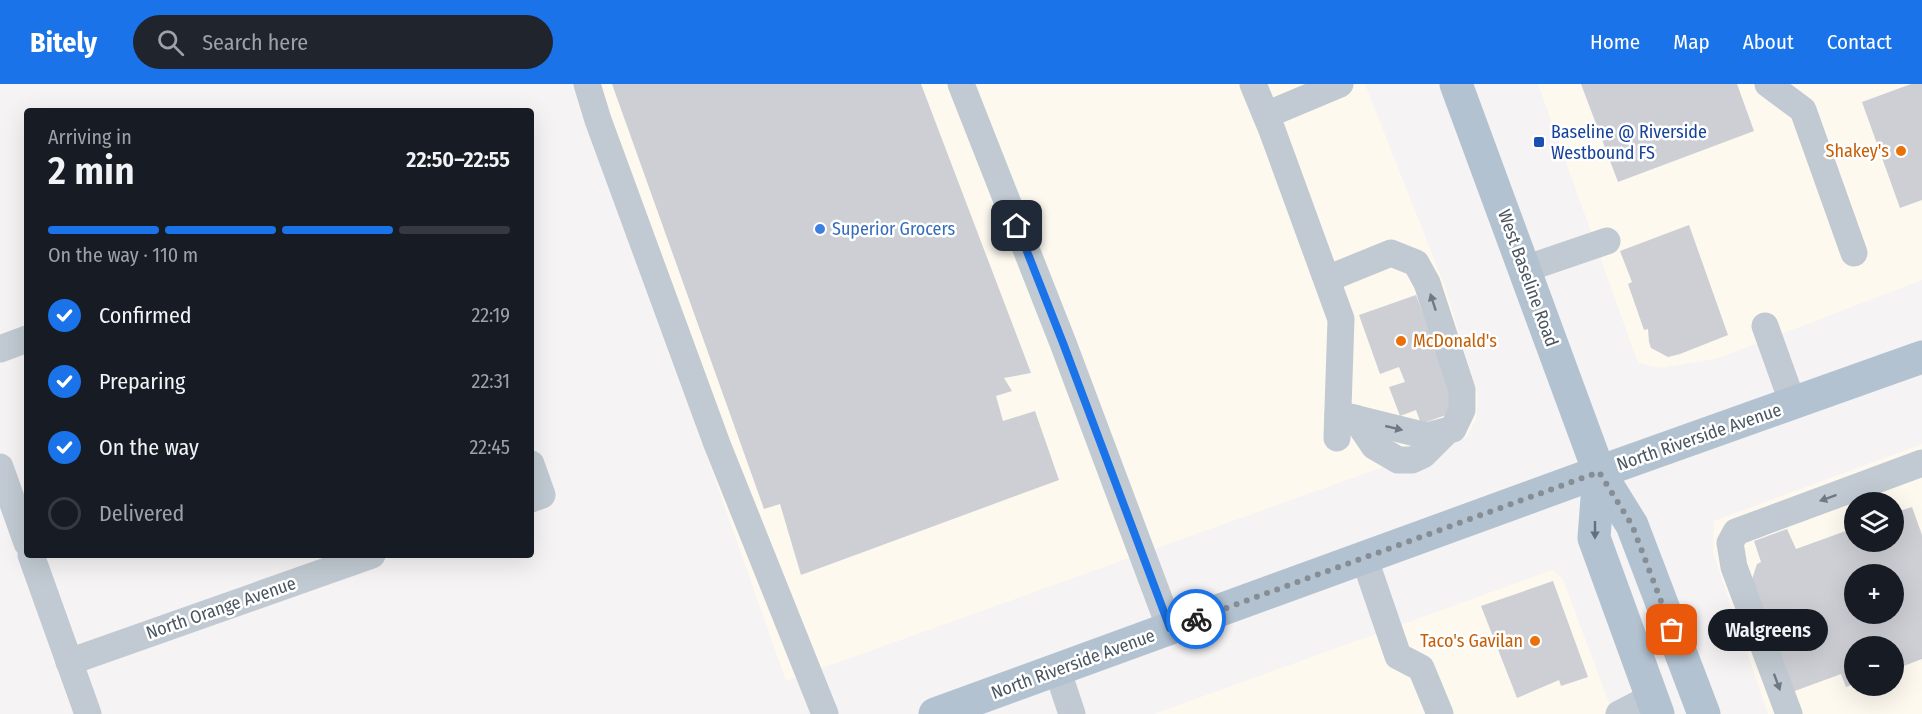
<!DOCTYPE html>
<meta charset="utf-8">
<style>
:root{--surface:#171b24;--page:#20242c;--text:#f1f3f6;--muted:#9ea1a6;--line:#363941;--accent:#1a73e8}
body{margin:0;font-family:"Fira Sans Condensed",sans-serif;background:var(--page);color:var(--text);height:100vh;display:flex;flex-direction:column;font-size:22px;white-space:nowrap}
*{box-sizing:border-box;margin:0}
p{font-size:20px;color:var(--muted)}
.icon{flex:none;width:33px;height:33px;fill:none;stroke:currentColor;stroke-width:2;stroke-linecap:round;stroke-linejoin:round}
.map{position:relative;flex:1;overflow:hidden}
.drawer{position:absolute;left:24px;top:24px;width:510px;height:450px;display:flex;flex-direction:column;background:var(--surface);border-radius:6px;box-shadow:0 6px 24px #0002}
.drawer>*{flex:none}
.tools{position:absolute;left:1844px;top:408px;display:grid;gap:12px}
.tools a{display:grid;place-items:center;width:60px;height:60px;border-radius:50%;background:var(--surface);box-shadow:0 6px 24px #0002;font-size:30px}
.pin{position:absolute;display:grid;place-items:center;width:51px;height:51px;color:#fff;margin:-26px;border-radius:12px;box-shadow:0 3px 9px #0006}
.courier{position:absolute;display:grid;place-items:center;width:60px;height:60px;margin:-30px;border:4px solid #1a73e8;border-radius:50%;background:#fff;color:#222;box-shadow:0 2px 8px #0007}
.bubble{position:absolute;height:42px;border-radius:21px;background:var(--surface);box-shadow:0 6px 24px #0002;font-size:20px;font-weight:600;line-height:42px;text-align:center}
.overview em{font-style:normal;font-weight:600}
.overview div{display:flex;flex-direction:column-reverse}
.overview{display:flex;align-items:center;justify-content:space-between;height:102px;padding:0 24px}
h1{font-size:39px;font-weight:600;line-height:45px}
.bar{display:grid;grid-template-columns:repeat(4,1fr);gap:9px 6px;align-content:center;height:72px;padding:0 24px}
.bar i{height:8px;border-radius:4px;background:var(--line)}
.bar .current{background:var(--accent)}
.bar p{grid-column:span 4}
ol{padding:0 24px;list-style:none}
li{display:flex;align-items:center;gap:18px;height:66px}
li p{margin-inline-start:auto}
li .icon{padding:6px;border-radius:50%;background:var(--accent);color:#fff;stroke-width:4}
li:last-child{color:var(--muted)}
li i{width:33px;height:33px;border:3px solid var(--line);border-radius:50%}
header{display:flex;align-items:center;gap:36px;box-sizing:border-box;height:84px;padding:0 30px;background:var(--accent);color:#fff}
header strong{font-size:28px}
nav{display:flex;gap:33px;margin-inline-start:auto;font-size:21px}
.search{width:420px;height:54px;background:var(--page);display:flex;align-items:center;gap:15px;box-sizing:border-box;padding:0 21px;border-radius:33px;color:var(--muted);font-size:22px}
.map>svg:first-child{display:block}
.commercial{fill:#fdf9ef;fill-rule:evenodd}
.building{fill:#cdcfd5;fill-rule:evenodd}
.lines{fill:none;stroke-linecap:round;stroke-linejoin:round}
.minor{stroke:#c1cad2;stroke-width:27}
.major{stroke:#b3c2d1;stroke-width:33}
.oneway{fill:#6e7983}
.oneway2{fill:#64717d}
.done{stroke:#868d94;stroke-width:6;stroke-dasharray:0 10.8}
.route{stroke:#1a73e8;stroke-width:8}
.transit-dot{fill:#1a4fb4;stroke:#fff;stroke-width:2}
.food-dot{fill:#e8710a;stroke:#fff;stroke-width:2}
.shop-dot{fill:#3f7fe0;stroke:#fff;stroke-width:2}
.labels{text-anchor:middle;stroke-width:5;stroke-linejoin:round;paint-order:stroke}
.transit-label{font-size:18px;fill:#164399;stroke:#fff;text-anchor:start}
.food-label{font-size:18px;fill:#c56008;stroke:#fff;text-anchor:end}
.shop-label{font-size:18px;fill:#366cbe;stroke:#fff;text-anchor:start}
.street-label{font-size:18px;fill:#4a5661;stroke:#fff}
</style>
<header>
<strong>Bitely</strong>
<div class="search"><svg class="icon" aria-label="search" viewBox="0 0 24 24"><circle cx="10" cy="10" r="6"/><path d="M15 15l6 6"/></svg>Search here</div>
<nav><a>Home</a><a>Map</a><a>About</a><a>Contact</a></nav>
</header>
<div class="map">
<svg width="1922" height="630" viewBox="0 0 1922 630">
<rect width="100%" height="100%" fill="#f5f3f3"/>
<g class="commercial">
<polygon points="576,0 1365,0 1446,205 1478,313 1476,335 1467,353 786,597"/>
<polygon points="1538,0 1922,0 1922,196 1719,274 1661,284 1638,279"/>
<path d="M1922,360v270h-154l-55,-161 1,-32zM1854,418h39v40h-39zM1854,490h39v40h-39zM1854,562h39v40h-39z"/>
<polygon points="1552,486 1563,495 1613,630 1154,630"/>
</g>
<g class="building">
<polygon points="612,0 921,0 1031,289 1004,294 1012,307 996,312 1003,337 1035,327 1059,396 801,491 780,420 764,425"/>
<polygon points="1581,0 1737,0 1754,47 1618,98"/>
<polygon points="1911,0 1922,0 1922,116 1900,124 1862,18"/>
<polygon points="1689,141 1728,251 1680,270 1668,273 1651,264 1649,258 1648,245 1644,246 1628,200 1632,198 1620,167"/>
<polygon points="1416,211 1454,313 1446,331 1421,340 1416,326 1400,332 1389,303 1405,298 1399,283 1380,290 1359,231"/>
<path d="M1912,423l10,28v124l-29,11v-24h-39v38l-8,3 -5,-13 -49,18 -41,-110 6,-18 4,-2 -7,-21 33,-12 9,20 58,-21v14h39v-29zM1854,490h39v40h-39z"/>
<polygon points="1553,497 1588,593 1561,602 1559,596 1517,614 1481,522"/>
</g>
<g class="lines">
<g class="minor">
<polyline points="587,0 598,36 717,360 825,630"/>
<polyline points="961,0 1063,259 1170,544"/>
<polyline points="1253,0 1272,46 1341,235 1337,354"/>
<polyline points="1768,0 1803,26 1854,169"/>
<polyline points="1266,31 1340,0"/>
<polyline points="1525,185 1607,157"/>
<polyline points="1327,195 1391,169 1416,179 1427,199 1462,306 1462,326 1453,345 1427,352 1338,330"/>
<polyline points="1765,242 1793,320"/>
<polyline points="0,265 27,255"/>
<polyline points="1355,334 1374,362 1398,376 1412,376 1423,371 1447,347"/>
<polyline points="531,380 542,411 531,415"/>
<polyline points="0,383 27,459"/>
<polyline points="31,471 88,630"/>
<polyline points="1364,473 1398,572 1421,584 1440,630"/>
<polyline points="69,578 372,471"/>
<polyline points="1057,585 1072,630"/>
<polyline points="1619,630 1652,613"/>
<polyline points="1789,630 1734,483 1730,459 1736,448 1922,379"/>
</g>
<g class="major">
<polyline points="1456,0 1599,388 1632,441 1704,630"/>
<polyline points="1599,388 1594,454 1658,630"/>
<polyline points="935,630 1599,388 1922,273"/>
</g>
</g>
<defs><path id="oneway-solid" d="M-6-.8H1V-3.2L6.5 0L1 3.2V.8H-6Z" transform="scale(1.5)"/></defs>
<g class="oneway">
<use href="#oneway-solid" transform="translate(1433 218) rotate(-108)"/>
<use href="#oneway-solid" transform="translate(1394 344) rotate(13)"/>
<use href="#oneway-solid" transform="translate(1828 414) rotate(160)"/>
<use href="#oneway-solid" transform="translate(1777 598) rotate(70)"/>
</g>
<use class="oneway2" href="#oneway-solid" transform="translate(1595 446) rotate(90)"/>
<g class="lines">
<polyline class="done" points="1196,535 1599,388 1632,441 1672,546"/>
<polyline class="route" points="1017,142 1063,259 1170,544 1196,535"/>
</g>
<rect class="transit-dot" x="1533" y="52" width="12" height="12" rx="3"/>
<g class="food-dot">
<circle cx="1901" cy="67" r="6"/>
<circle cx="1401" cy="257" r="6"/>
<circle cx="1535" cy="557" r="6"/>
</g>
<circle class="shop-dot" cx="820" cy="145" r="6"/>
<g class="labels">
<g class="transit-label">
<text x="1551" y="54">Baseline @ Riverside<tspan x="1551" dy="21">Westbound FS</tspan></text>
</g>
<g class="food-label">
<text x="1889" y="73">Shakey's</text>
<text x="1413" y="263" text-anchor="start">McDonald's</text>
<text x="1523" y="563">Taco's Gavilan</text>
</g>
<g class="shop-label">
<text x="832" y="151">Superior Grocers</text>
</g>
<g class="street-label">
<text transform="translate(1528 194) rotate(70)" y="6">West Baseline Road</text>
<text transform="translate(1699 353) rotate(-19)" y="6">North Riverside Avenue</text>
<text transform="translate(221 524) rotate(-19)" y="6">North Orange Avenue</text>
<text transform="translate(1073 580) rotate(-20)" y="6">North Riverside Avenue</text>
</g>
</g>
</svg>
<div class="tools">
<a><svg class="icon" aria-label="layers" viewBox="0 0 24 24"><path d="M12 4l9 5-9 5-9-5zM3 14l9 5 9-5"/></svg></a>
<a>+</a>
<a>−</a>
</div>
<div class="pin" style="left:1672px;top:546px;background:#ea580c"><svg class="icon" aria-label="bag" viewBox="0 0 24 24"><path d="M5 8h14l-1 12H6zM9 8a3 3 0 0 1 6 0"/></svg></div>
<div class="pin" style="left:1017px;top:142px;background:#1f2937"><svg class="icon" aria-label="home" viewBox="0 0 24 24"><path d="M3 11l9-7 9 7M6 9v11h12V9"/></svg></div>
<div class="courier" style="left:1196px;top:535px"><svg class="icon" aria-label="bike" viewBox="0 0 24 24"><circle cx="6" cy="16" r="4"/><circle cx="18" cy="16" r="4"/><path d="M6 16l4-8h5l3 8M10 8l3 8H6M13 5h3"/></svg></div>
<div class="bubble" style="left:1708px;top:525px;width:120px">Walgreens</div>
<section class="drawer">
<div class="overview"><div><h1>2 min</h1><p>Arriving in</p></div><em>22:50–22:55</em></div>
<div class="bar"><i class="current"></i><i class="current"></i><i class="current"></i><i></i><p>On the way · 110 m</p></div>
<ol>
<li><svg class="icon" aria-label="check" viewBox="0 0 24 24"><path d="M5 12l5 5 9-10"/></svg>Confirmed<p>22:19</p></li>
<li><svg class="icon" aria-label="check" viewBox="0 0 24 24"><path d="M5 12l5 5 9-10"/></svg>Preparing<p>22:31</p></li>
<li><svg class="icon" aria-label="check" viewBox="0 0 24 24"><path d="M5 12l5 5 9-10"/></svg>On the way<p>22:45</p></li>
<li><i></i>Delivered</li>
</ol>
</section>
</div>
